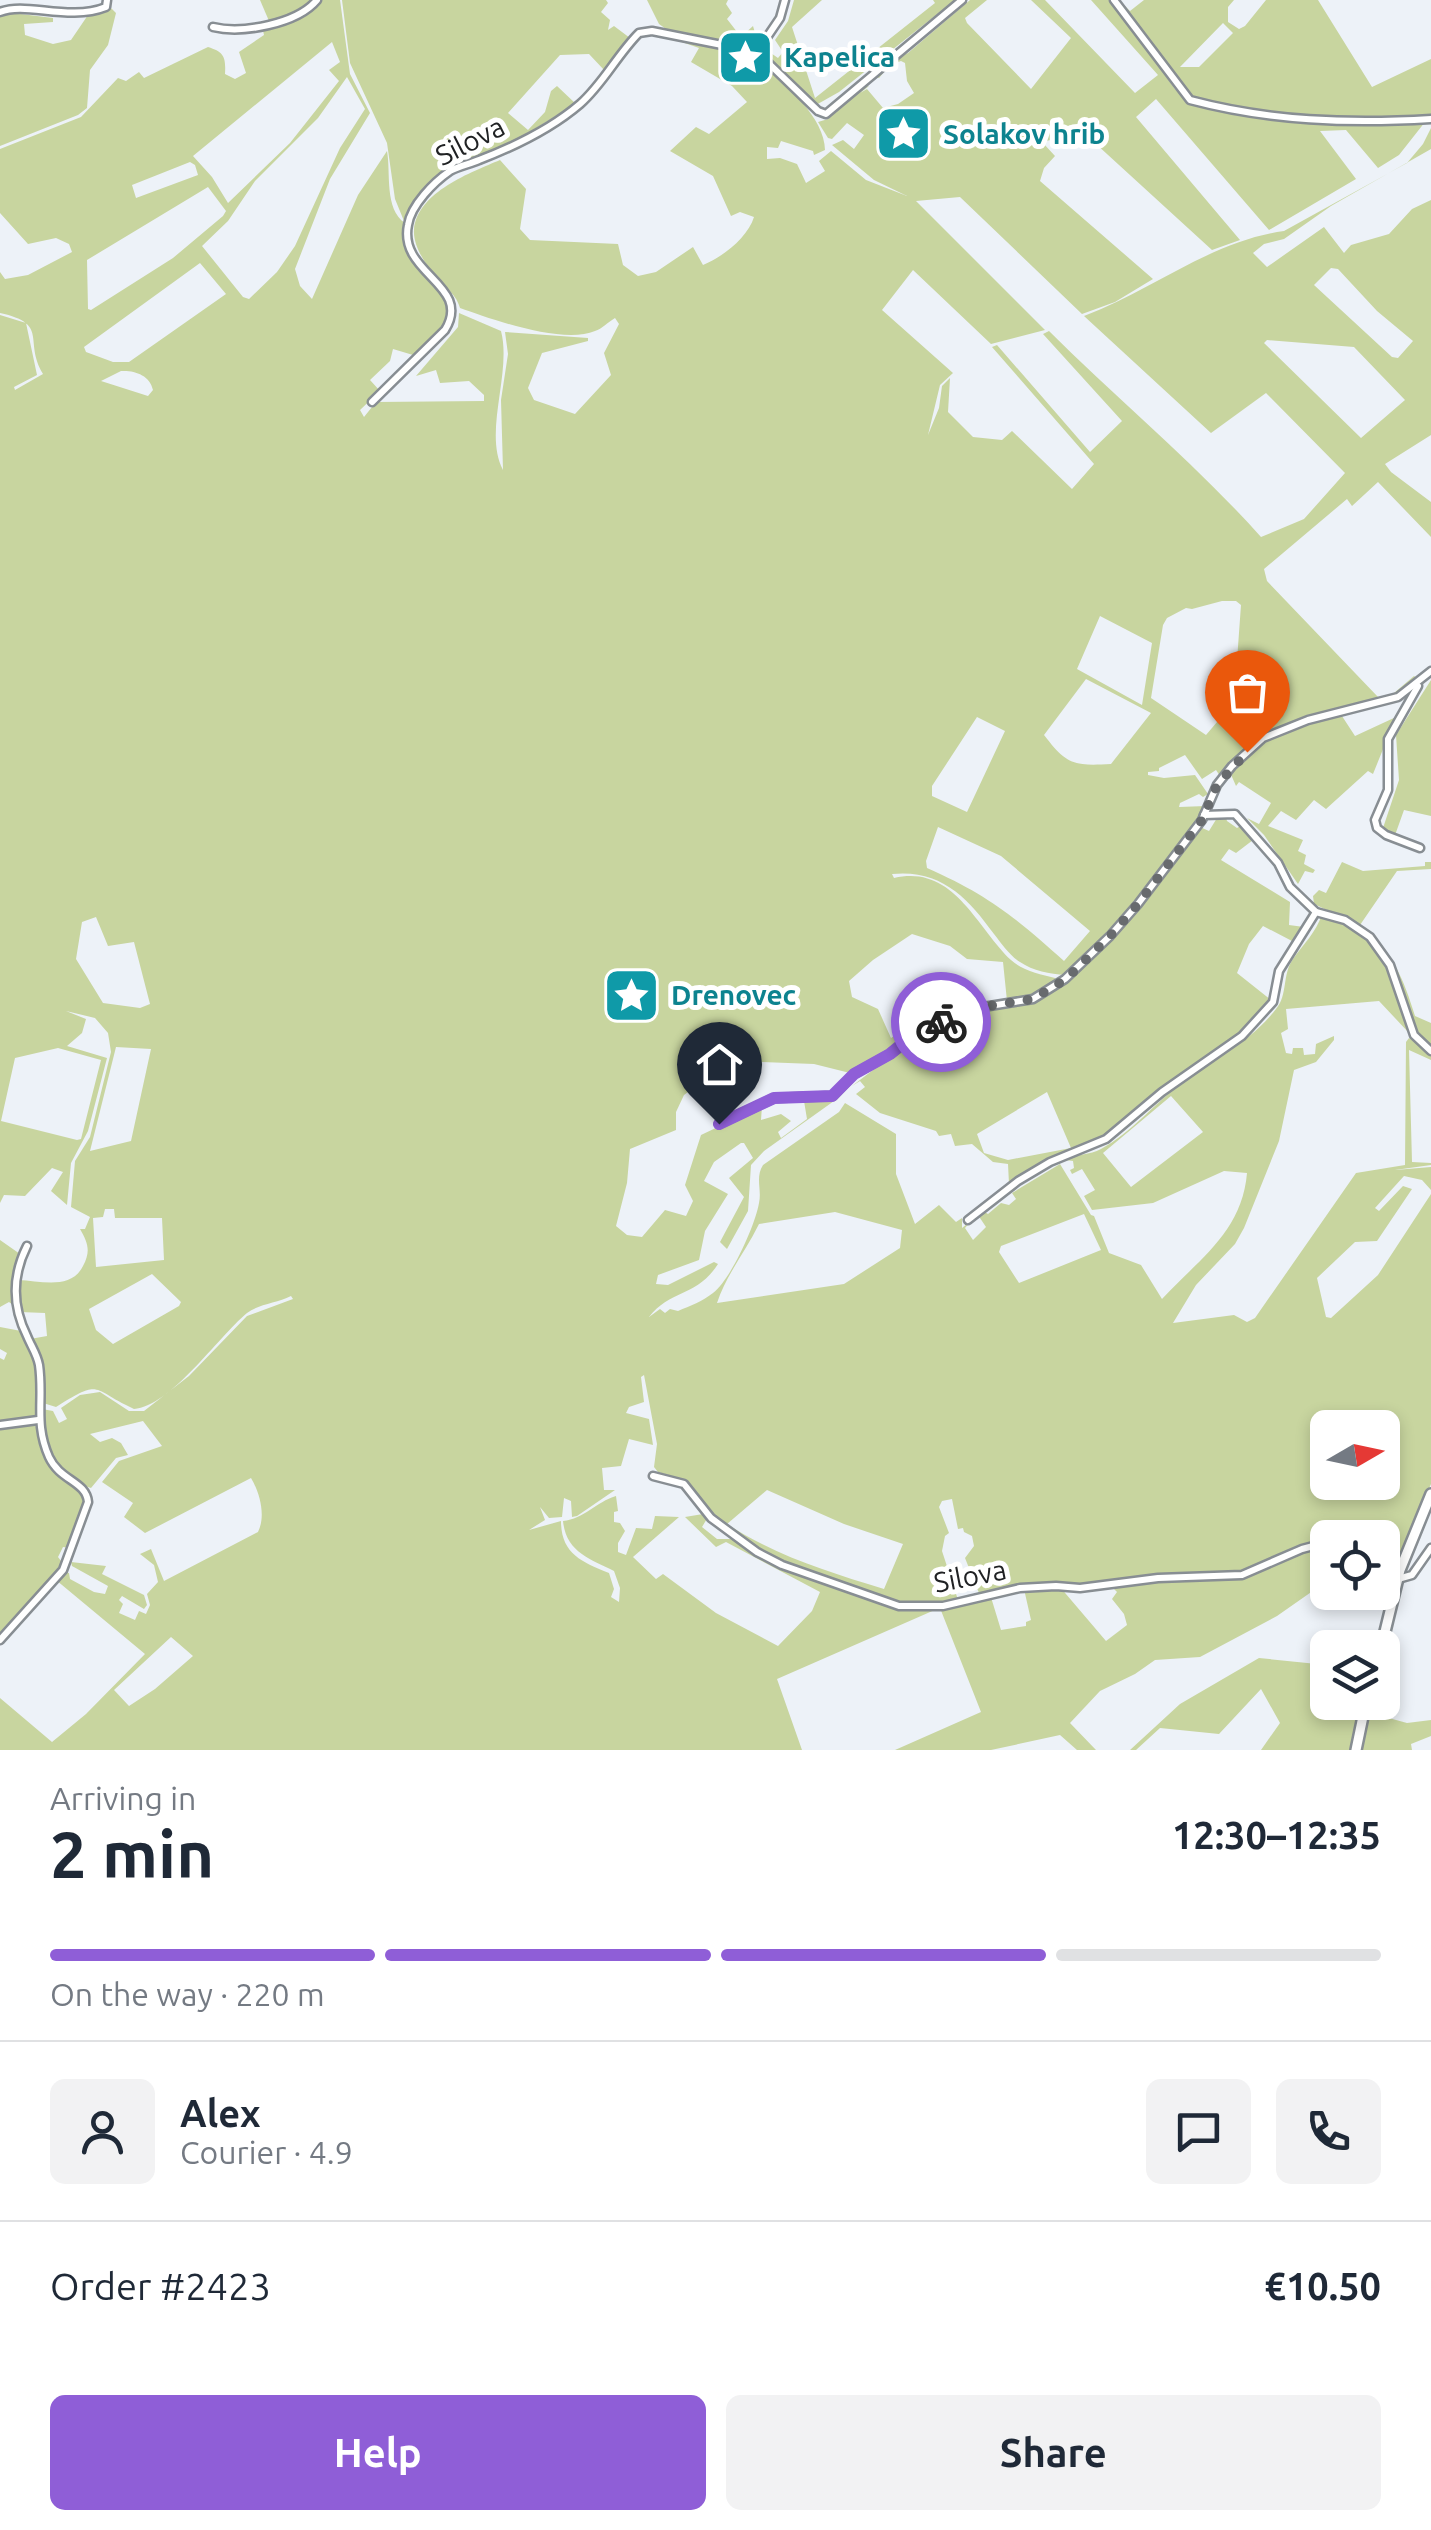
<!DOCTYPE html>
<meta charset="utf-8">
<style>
:root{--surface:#fff;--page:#f2f2f3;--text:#1f2937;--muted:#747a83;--line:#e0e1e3;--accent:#8f5ed7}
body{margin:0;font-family:Ubuntu,sans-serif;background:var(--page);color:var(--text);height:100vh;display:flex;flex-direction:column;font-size:38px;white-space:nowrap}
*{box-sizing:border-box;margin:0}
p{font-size:32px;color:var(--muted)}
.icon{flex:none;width:55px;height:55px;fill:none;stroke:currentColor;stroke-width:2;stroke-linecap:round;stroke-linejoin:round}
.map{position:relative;height:1750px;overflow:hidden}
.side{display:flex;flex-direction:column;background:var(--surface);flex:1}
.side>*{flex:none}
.needle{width:65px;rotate:81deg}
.tools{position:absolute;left:1310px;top:1410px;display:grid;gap:20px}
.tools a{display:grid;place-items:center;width:90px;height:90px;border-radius:15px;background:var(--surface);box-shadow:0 5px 15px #0003;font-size:50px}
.pin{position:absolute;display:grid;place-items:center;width:85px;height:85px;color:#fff;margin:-102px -42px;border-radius:50% 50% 50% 0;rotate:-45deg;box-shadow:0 0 10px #0007}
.pin .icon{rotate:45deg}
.courier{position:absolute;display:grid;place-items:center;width:100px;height:100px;margin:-50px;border:8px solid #8f5ed7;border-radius:50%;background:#fff;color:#222;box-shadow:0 2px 12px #0007}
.summary em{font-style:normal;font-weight:600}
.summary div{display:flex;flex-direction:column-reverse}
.summary{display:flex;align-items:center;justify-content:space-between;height:170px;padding:0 50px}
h1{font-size:65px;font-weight:600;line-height:75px}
.bar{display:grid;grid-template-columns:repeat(4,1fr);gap:15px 10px;align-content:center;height:120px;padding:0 50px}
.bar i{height:12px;border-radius:8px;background:var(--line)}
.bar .on{background:var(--accent)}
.bar p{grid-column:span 4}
.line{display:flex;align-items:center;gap:25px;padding:0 50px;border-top:2px solid var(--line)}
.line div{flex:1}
.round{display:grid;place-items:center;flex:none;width:105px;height:105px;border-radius:15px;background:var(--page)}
.primary-button{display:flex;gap:20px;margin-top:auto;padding:20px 50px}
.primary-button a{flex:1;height:115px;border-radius:15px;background:var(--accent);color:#fff;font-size:40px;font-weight:600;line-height:115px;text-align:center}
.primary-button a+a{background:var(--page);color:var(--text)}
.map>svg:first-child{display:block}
.green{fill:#c8d59f;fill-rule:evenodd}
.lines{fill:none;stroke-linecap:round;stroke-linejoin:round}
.minor-casing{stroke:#888e93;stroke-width:11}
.tertiary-casing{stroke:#888e93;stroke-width:14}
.minor{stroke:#fff;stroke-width:6}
.tertiary{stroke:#fff;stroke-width:9}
.done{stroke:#686b6e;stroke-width:10;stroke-dasharray:0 18}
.route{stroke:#8f5ed7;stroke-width:12}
.labels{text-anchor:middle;stroke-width:10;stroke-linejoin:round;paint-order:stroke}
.culture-label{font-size:28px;font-weight:bold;fill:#0d838f;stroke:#fff;text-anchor:start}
.street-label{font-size:28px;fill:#202224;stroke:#fff}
</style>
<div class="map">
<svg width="1431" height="1750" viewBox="0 0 1431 1750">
<rect width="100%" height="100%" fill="#edf2f8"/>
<g class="green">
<polygon points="260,0 314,0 293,15 269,21"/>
<path d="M319,0h21l10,74 20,39 -40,66 -35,90 5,17 12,13 46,-104 29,-44c4,22 -3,58 18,72 1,50 35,50 46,90l-6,14 -32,28 -20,-6 -3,12 -20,19 10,11 -20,19 4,7 12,-15 108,-1v-6l-15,-14 -29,2 -4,-13 -20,6 42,-49 1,-14 42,18c11,42 -18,101 2,139l-2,-70 7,-46 -3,-22 83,6v3l-46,12 -14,35 6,12 41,14 36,-39 -7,-22 15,-29 -4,-6c-7,4 -13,11 -20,13 -32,14 -104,-12 -135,-23 -5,-18 -19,-21 -28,-35 -8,-12 -19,-28 -18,-43 3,-38 58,-58 86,-70l26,29 -6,40 10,11 88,4 5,21 15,11 18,-4 37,-25 10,18c20,-8 45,-28 51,-48l-14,-5 -9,4 -18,-40 -43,-25 26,-24 13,7 38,-32 -15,-16 -41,-24 8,-14 -23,-8 -3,-4 82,19 6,4 -13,11 9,8 5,-5 -5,-5 6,-6c22,22 62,56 62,88l-11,5 -1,-4 -32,-10 -3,7 -11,-1v12l13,-1 17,6 9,19 19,-12 -6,-10 12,-10 35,29 41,16 -33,-16 -42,-35 11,-5 11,9 10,-14 -17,-12 -15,16 -4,-1 -10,-16 10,-3 35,-32 6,-1 -9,7 7,-4 16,19 15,-4 16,-11 -7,-12 -2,-18 -4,-2 -11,4 -11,13 -5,-2 16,-15 18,-8 62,-53h17l-22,18 2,5 64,66 40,-51 -40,-38h14l90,93 23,-18 -67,-75h20l64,89 18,16 105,18 127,-1 -26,33 -21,13 -32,-38 -26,1 36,48 -87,51 -113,-131 -20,18 104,123 -28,10 -128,-117 -38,8 -3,2 12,13 -11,12 -4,13 113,98 -38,23 -33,12 -122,-117 -44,4 129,129 -54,14 -78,-74 -31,40 71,63 -13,12 -12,50 11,-27 3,-22 8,-8 -2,34 25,25 29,3 10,-9 60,58 22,-25 -102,-117 5,-2 93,107 32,-31 -79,-87 6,-3c70,70 146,132 212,206l43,-18 41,-46 -79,-80 -55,40 -127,-117c67,-25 127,-75 200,-85l123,-68 16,-19 8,-16v21l-100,57 -47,33 -20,5 -11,9 14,14 57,-40 20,26 7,-8 38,-11 23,-25 19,-9v235l-46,29 6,8 40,30v35l-53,-55 -26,24 -5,-7 -83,70 3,12 111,116 4,2 12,-6 20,-17 4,3 -13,11 -24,10 -54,12 -65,24 -42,40 -4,-6 -14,9 -17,-24 -26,13v3l-11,1v3l16,3 31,-3 13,19 -5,3 -4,-3 -19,9 -1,4 27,-1 -3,8 -80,105 -58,56c-15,-1 -32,-4 -45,-13 -11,-7 -18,-18 -26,-28 -26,-36 -53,-65 -102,-60l2,4c60,-14 82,49 117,82 12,11 29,14 44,18l2,3 -21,14 -29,6 -4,-39 -36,-3 -17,-13 -38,-12 -39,26 -24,21 3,16 26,12 13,29 15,-10v10l-15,12 -41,23 -36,-9 -52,-2 -2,12 -13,-1 -9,-18 -54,40 -8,17v18l-46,19 -3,34 -11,43 11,9 15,2 23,-27 21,6 7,-15 -8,-16 16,-50 61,-29 -1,14 20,-6 10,7 -13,11 3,6 26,-19 -3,-18 26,-4 11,-7 -7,11 -70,50 -13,14 -3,46 -21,38 -7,-7 24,-45 -15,-19 24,-20 -9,-15h-3l-27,19 -10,19 24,13 -23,37 -6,29 -41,15 -2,9 12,1 46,-23 4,2c-21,33 -47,25 -69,53l11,-8 5,4 5,-4 8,2c12,-5 25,-10 35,-18 18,-14 42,-67 46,-90 3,-14 -4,-25 4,-38l76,-53 6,-9 51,31v40l19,50 24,-19 17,17 6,-4v10l10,-8 -7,8 8,12 13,-13 -8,-12 5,-4 5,3 13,-11 8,2 7,-6 -4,-6 48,-29 31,51 3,1 15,37 32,12 21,34c37,-40 80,-67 85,-126l-23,-2 -71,32 -61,7 -8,-14 11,-6 -13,-21 -10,5 -2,-4 4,-2 -1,-7 -8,-1c11,-6 25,-5 36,-11 30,-16 52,-44 78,-64 34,-26 70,-41 97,-76 12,-14 6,-35 17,-50 11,-16 23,-26 29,-45 48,17 60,36 77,83 4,12 10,25 11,37l-31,-33 -93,8 2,20 -7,4 5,20 6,1 1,-6h10l1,7 11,-1 1,-10 18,-8v4l-18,22 -22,8 -15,71 -35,87 -9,16 -39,41 -23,38 61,-8 13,7 8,-4 101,-145 49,-8 1,-123 3,-4 22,15v7l-22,-10 3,112 19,1v2l-36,5 36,-3v23l-9,-10 -18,-4 -29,32 4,3 24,-25 9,3 -35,52 -22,1 -38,36 9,39 5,1 47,-43 53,-81v290l-26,59 -15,42 -7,-1 -1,-46h-54l-1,8 -8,-3 -76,29 -140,13 -60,-2 -64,10 -14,-35 9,-12 -2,-10 -8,-4 -1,-4 -5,1 -6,-30 -10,2 -3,6 10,26 -4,3 -3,15 16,49 -26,6 -38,-3 -125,-46 -37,-22 -32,-32 -18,-24 -24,-7 -4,-5 3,-23 -13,-69 -3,2 3,25 -15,5 -3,6 23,6 4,26 -24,-6 -8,27 -19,2 2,22h11l-38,26 -5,1 -1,-16 -7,-3 -2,19 -13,1 -9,-11 5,13 -16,10 32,-9c0,32 20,41 48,52l5,16 -3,8 8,5 1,-14 -6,-17c-24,-12 -48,-19 -51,-50 21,-2 33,-19 53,-25l2,15 -4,1v10l6,1 5,8 -7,12v9l8,3 10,-27 16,1 3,-13 24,1 -46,40 23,22 7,-5 53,39 62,33 34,-35 8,-19 -94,-50 -10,5 -31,-30 18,-3 5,3 -6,10 15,12h14l62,33 88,31 56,6 -160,70 25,71h-802v-52l52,44 34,-28 59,-60 -89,-74 8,-8 5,1 1,6 24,13 11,2 3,-8 -36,-20 -1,-4 35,4 -4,8 42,21 3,10 -3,4 -22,-13 -3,4 4,4 -4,9 16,7 4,-9 7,3 4,-9 -3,-11 11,-12 -4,-17 -14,-11 11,-5 13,32 94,-49c8,-16 2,-39 -7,-54l-106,55 -21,-16 9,-14 -31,-21 17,-21 43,-15 -19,-25 -53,13 10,8 12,-4 9,5 7,12 -12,3 -25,30c-38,-11 -48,-43 -49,-79l11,2 6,12 8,-4 -6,-11 19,-13 20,-3 29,19h15l45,-35 58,-60 46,-17 -2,-3c-14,7 -32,8 -44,17 -30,25 -76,93 -113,96 -44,-20 -31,-31 -78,-2l-13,-4 -1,-21 -12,-43 17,-3 -2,-23 -25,-1 -2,-32c24,1 53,10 65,-14 8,-15 5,-23 -3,-37h5l5,-12 -19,-10 4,-46 15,-24 21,-85 -3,-19 -13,-15 -29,-7 20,8 -4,14 -15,13 40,12 -19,73 -17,32 -4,42 -16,-14 12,-19 -11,-4 -27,28 -21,-1 -4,8v-888l26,8 11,52 -23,12 1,3 28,-16c-20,-34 7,-50 -43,-61v-41l5,7 23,-4 44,-23 -3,-8 -13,-6 -28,6 -28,-31v-64l81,-32 37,-39 8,3 13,-9 5,6 64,-31c16,5 18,10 17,27l10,5 11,-6 -7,-21 25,-17 -2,-9 25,-6zM332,42l8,20 -11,8 10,11 -49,62 -62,60 -16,-26 -19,-21zM347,77l18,32 -25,39 -45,98 -18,26 -28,27 -6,-2 -41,-51 26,-25 27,-40 63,-63zM190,162l5,3 3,10 -62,23 -4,-13zM208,187l18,24 -3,5 -50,42 -82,52 -3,-1 -1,-49zM200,263l26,31 -97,68h-16l-27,-10 -2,-5zM1331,268l7,1 39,42 36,30 -15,17 -6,-1 -78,-72zM1267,340l87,7 51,53 -44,38 -97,-95zM121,371c13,-1 29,4 32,19l-5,6 -47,-15zM1222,601h14l5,4 -7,97 -28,33 -55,-37 12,-73 4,-7 19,-10 6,1zM1100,616l52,27 -10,62 -65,-36zM1086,679l65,34 -40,51c-37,2 -44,1 -67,-29zM977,717l28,14 -38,81 -35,-16v-10zM938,827l63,29 89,75 -26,30c-49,-44 -76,-66 -137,-93l-1,-7zM96,917l12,29 26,-4 16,62 -10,4 -37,-5 -27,-44 6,-37zM116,1047l35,2 -20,92 -41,10zM58,1048l43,12 -20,79 -4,1 -76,-19 14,-63zM1171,1096l32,36 -72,55 -28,-34zM105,1209h9l1,9h47l2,42 -68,7 -3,-49 10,-1zM835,1212l67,18 -2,18 -56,36 -127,19c9,-28 29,-52 42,-79zM1084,1214l17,36 -82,33 -20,-31 2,-6zM152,1274l29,28 -2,4 -66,38 -17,-14 -7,-21zM1328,1428h54v54h-54zM767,1490l77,34 59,20 -19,45c-56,-17 -108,-33 -157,-65zM171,1637l22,19 -38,33 -26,17 -15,-16z"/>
<polygon points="342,0 606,0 608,3 601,12 610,20 608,30 614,26 630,38 605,71 589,54 560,55 508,113 528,130 545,112 551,91 557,86 576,104 516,140 453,167 404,221 395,199 387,143 350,63"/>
<polygon points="647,0 728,0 726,4 732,13 727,19 741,37 753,26 758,43 754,49 669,31 659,24"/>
<polygon points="794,0 822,0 792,27 815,98 935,3 933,0 955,0 839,92 816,105 762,56 765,49 778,58 783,52 775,40 788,21"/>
<path d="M1119,0l11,11 14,-11h90l-6,7v15l11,7 6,-3 21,-26h52l54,87 59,-28v56l-116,4 -112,-17 -14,-5zM1223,23l10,10 -34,34h-19z"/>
<polygon points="110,7 116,13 108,45 90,70 87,108 78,115 0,146 0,15 5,12 53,18 53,22 24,24 25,35 53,44 71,40 88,15"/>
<polygon points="1431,680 1431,816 1404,810 1394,838 1383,828 1399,780 1396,735"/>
<polygon points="1340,713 1355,736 1396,717 1373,774 1368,771 1326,809 1314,800 1296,820 1281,811 1268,826 1303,840 1298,851 1306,855 1304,864 1315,870 1313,873 1305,871 1298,884 1264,835 1247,818 1259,824 1271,803 1239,782 1236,786 1229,770 1266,739"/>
<path d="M1225,815l2,6 10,7 5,-3 11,15 -17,13 -7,-4 -8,11 69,42 -1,23 15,2 -12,14 -29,-15 -14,18 -12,29 34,27 -33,37 -57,37 -74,62 -56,22 -42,26 -1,-20 -15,-2 -21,-18 -17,2 -4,-12 -12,2 -3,-5 -56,-18 -24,-19 9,-7 -5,-6 -8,5 71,-54 51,-16 14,-10 49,-7 36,-23 57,-57 70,-92 9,4 8,-13zM1047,1092l24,56 -63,12 -24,-7 -7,-19z"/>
<path d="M1342,862l21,9 62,-5v-4h6v7l-34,2 -37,54c31,22 44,55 55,91l16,7v25l-15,-15 -18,-56 -18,-30 -32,-27 -34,-16 -1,-8 6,-6 7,3z"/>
<polygon points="0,1240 20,1254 14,1279 13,1305 9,1302 0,1307"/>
<path d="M0,1327l21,4c16,29 18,54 16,87l-37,6v-66l4,2 3,-7 -7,-4z"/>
<path d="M31,1424l6,3c5,14 8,32 17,44 7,10 18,10 26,17 13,13 -4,46 -9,60l-8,-1 -5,10 6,8 -64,73v-211z"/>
<polygon points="1314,1547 1327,1550 1327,1581 1277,1616 1200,1657 1155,1660 1135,1674 1100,1691 1070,1723 1096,1750 1077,1750 1060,1735 991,1750 895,1750 981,1712 940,1608 990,1594 1001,1630 1026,1626 1026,1622 1031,1620 1024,1589 1060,1587 1106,1641 1127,1625 1124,1614 1112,1599 1117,1592 1113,1588 1159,1579 1222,1579"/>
<polygon points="1259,1658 1327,1665 1328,1702 1343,1703 1361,1708 1352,1750 1261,1750 1280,1723 1261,1689 1219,1734 1160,1728 1136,1750 1130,1750 1180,1704"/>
<polygon points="1367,1712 1407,1723 1431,1720 1431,1736 1411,1744 1412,1750 1359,1750"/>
</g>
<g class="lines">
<defs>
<g id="minor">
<polyline points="785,0 780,18 757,52 818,111 826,114 962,0"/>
<path d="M1114,0l76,100c79,21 159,24 241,19"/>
<path d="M0,12c26,-11 68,10 106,-5l1,-7"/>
<path d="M213,27c29,7 84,-3 104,-27"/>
<path d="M372,402l73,-72c28,-45 -47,-56 -37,-105 3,-20 26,-43 42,-54 9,-5 20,-7 29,-11 34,-13 73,-32 101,-56 23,-20 37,-49 59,-71l13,-2 105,21"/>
<polyline points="1418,686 1388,739 1388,790 1375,820 1377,828 1386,835 1420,848"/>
<polyline points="1204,815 1235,814 1278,863 1290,887 1316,912 1345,920 1370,937 1390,965 1414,1035 1431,1051"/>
<polyline points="719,1124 774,1098 833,1096 854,1074 890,1054 924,1029 971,1009 1033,999 1065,979 1110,936 1138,904 1202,820 1217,785 1232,766 1263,738 1308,720 1398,697 1431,671"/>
<polyline points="968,1220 1018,1181 1050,1162 1106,1139 1162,1092 1242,1036 1273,1002 1279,971 1316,912"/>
<polyline points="0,1425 38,1420"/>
<polyline points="653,1476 684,1484 711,1518 757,1552 782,1565 899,1606 943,1606 1020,1588 1056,1586 1080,1588 1158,1578 1242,1575 1302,1549 1317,1545 1328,1549"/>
<polyline points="1398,1579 1412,1575 1431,1548"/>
<path d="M0,1640l63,-70 25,-68c-2,-21 -28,-21 -39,-45 -15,-34 -5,-57 -10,-92 -2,-11 -8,-19 -12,-29 -15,-30 -15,-60 0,-90"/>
</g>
<g id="tertiary">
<polyline points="1381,1648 1400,1570 1431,1494"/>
<polyline points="1356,1750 1366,1702"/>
</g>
</defs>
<use href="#minor" class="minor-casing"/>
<use href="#tertiary" class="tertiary-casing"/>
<use href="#minor" class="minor"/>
<use href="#tertiary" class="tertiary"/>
</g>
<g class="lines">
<polyline class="done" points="941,1022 971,1009 1033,999 1066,979 1110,936 1138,904 1202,820 1217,785 1247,752"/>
<polyline class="route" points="719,1124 774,1098 832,1096 854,1074 890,1054 913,1035 941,1022"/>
</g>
<defs>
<symbol id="sight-square" viewBox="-11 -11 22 22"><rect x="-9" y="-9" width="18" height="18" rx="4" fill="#0f9aa8" stroke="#fff"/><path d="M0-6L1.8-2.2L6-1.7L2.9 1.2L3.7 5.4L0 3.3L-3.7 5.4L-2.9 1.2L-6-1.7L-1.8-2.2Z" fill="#fff"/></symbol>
</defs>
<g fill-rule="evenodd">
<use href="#sight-square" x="714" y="26" width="63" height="63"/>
<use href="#sight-square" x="872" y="102" width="63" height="63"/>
<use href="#sight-square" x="600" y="964" width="63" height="63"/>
</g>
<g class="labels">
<g class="culture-label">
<text x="784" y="67">Kapelica</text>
<text x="943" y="144">Solakov hrib</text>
<text x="671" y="1005">Drenovec</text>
</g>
<g class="street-label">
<text transform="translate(470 141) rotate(-27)" y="10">Silova</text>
<text transform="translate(970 1576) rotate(-11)" y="10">Silova</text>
</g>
</g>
</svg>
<div class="tools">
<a><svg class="needle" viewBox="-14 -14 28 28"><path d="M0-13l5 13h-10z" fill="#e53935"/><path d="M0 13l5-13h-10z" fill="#747a83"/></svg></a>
<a><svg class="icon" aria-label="locate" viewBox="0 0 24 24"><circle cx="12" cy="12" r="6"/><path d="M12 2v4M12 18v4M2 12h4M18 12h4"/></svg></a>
<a><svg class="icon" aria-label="layers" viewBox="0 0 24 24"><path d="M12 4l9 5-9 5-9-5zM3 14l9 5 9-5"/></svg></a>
</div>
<div class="pin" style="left:1247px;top:752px;background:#ea580c"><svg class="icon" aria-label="bag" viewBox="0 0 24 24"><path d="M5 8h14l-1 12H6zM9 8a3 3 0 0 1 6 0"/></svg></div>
<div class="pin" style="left:719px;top:1124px;background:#1f2937"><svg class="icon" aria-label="home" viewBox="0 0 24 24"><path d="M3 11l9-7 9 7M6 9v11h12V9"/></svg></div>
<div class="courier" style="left:941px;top:1022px"><svg class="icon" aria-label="bike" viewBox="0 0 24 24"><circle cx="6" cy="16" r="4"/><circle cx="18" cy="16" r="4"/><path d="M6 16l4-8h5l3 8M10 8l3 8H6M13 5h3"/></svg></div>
</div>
<section class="side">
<div class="summary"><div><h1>2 min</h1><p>Arriving in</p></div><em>12:30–12:35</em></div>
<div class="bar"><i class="on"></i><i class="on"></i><i class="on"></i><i></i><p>On the way · 220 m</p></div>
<div class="line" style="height:180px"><a class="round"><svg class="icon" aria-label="person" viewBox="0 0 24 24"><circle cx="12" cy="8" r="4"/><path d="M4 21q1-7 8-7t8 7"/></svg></a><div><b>Alex</b><p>Courier · 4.9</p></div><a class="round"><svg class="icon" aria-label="chat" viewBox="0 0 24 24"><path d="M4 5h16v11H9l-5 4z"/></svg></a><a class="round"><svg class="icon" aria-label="phone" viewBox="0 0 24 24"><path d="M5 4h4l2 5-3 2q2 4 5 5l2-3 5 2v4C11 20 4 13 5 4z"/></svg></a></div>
<div class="line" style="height:130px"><div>Order #2423</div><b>€10.50</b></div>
<div class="primary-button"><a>Help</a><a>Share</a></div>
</section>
